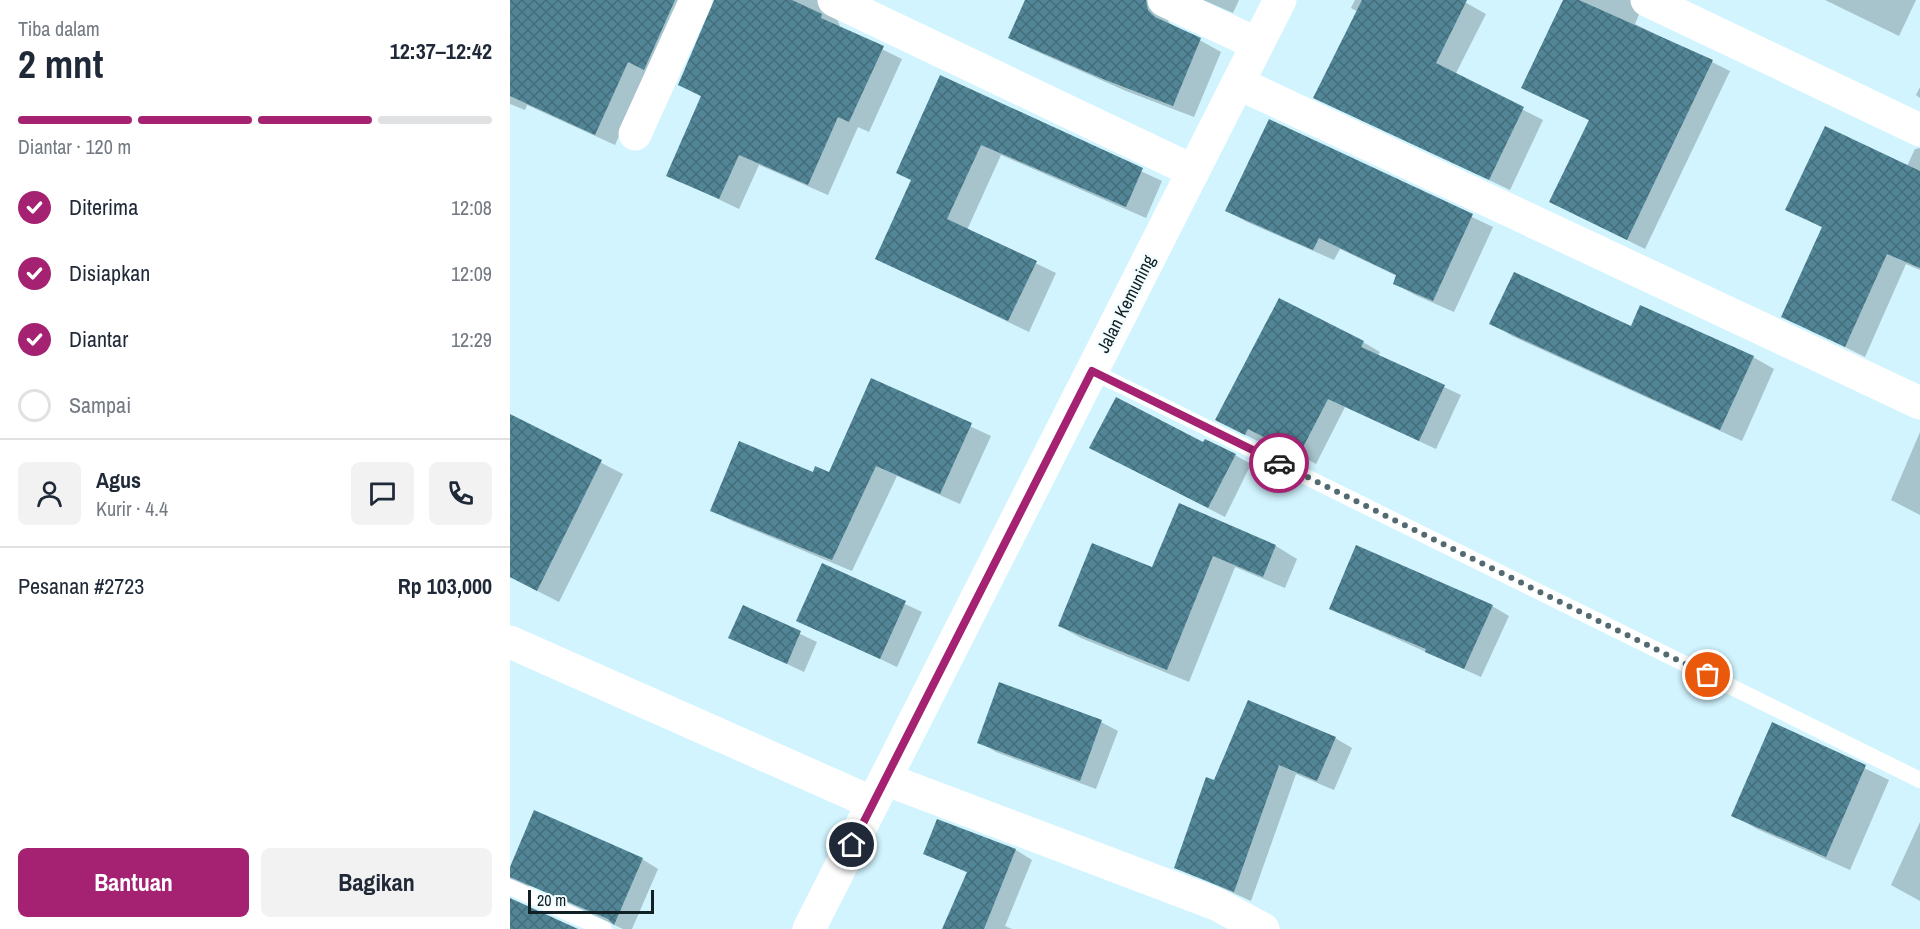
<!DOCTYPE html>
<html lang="id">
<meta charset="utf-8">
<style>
:root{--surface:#fff;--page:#f2f2f3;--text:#1f2937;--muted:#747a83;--line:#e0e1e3;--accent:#a42271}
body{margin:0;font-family:"Archivo Narrow",sans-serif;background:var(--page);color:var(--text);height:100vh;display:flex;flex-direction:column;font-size:22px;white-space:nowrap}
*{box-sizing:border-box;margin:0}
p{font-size:20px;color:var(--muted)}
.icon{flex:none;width:33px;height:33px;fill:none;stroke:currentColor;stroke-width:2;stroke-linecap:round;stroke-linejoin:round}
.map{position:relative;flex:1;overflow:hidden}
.side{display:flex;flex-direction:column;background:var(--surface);width:510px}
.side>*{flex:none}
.scale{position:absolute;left:18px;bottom:15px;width:126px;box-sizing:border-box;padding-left:6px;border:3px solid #102025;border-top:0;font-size:16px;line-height:21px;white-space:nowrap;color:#102025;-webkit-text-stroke:4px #f3fcff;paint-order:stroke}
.pin{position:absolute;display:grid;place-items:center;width:51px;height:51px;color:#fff;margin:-26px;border:3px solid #fff;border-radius:50%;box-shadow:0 2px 6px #0007}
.courier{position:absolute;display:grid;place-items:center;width:60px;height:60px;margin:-30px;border:4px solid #a42271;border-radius:50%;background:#fff;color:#222;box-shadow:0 2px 8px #0007}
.summary em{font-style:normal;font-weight:800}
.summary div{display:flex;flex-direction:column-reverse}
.summary{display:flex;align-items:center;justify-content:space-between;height:102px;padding:0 18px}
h1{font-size:39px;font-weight:800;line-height:45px}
.bar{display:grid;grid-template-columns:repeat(4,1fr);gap:9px 6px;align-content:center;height:72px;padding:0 18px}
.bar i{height:8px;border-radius:4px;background:var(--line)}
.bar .active{background:var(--accent)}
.bar p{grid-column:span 4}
.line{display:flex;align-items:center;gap:15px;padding:0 18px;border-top:2px solid var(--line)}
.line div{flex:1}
.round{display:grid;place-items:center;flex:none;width:63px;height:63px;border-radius:9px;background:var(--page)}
ol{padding:0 18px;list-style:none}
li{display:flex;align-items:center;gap:18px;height:66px}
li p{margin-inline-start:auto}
li .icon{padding:6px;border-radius:50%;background:var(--accent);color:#fff;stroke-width:4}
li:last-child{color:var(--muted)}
li i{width:33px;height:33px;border:3px solid var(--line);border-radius:50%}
.cta{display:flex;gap:12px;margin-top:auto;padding:12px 18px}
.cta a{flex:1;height:69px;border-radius:9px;background:var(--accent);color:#fff;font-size:24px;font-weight:800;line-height:69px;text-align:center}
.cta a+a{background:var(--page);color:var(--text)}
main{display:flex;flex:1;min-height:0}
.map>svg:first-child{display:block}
.shadow{fill:#0003}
.building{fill:url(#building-cross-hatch)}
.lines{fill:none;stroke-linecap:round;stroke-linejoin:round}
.lane{stroke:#fff;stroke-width:16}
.street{stroke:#fff;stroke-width:33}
.done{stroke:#546a71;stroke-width:6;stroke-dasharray:0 10.8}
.route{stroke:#a42271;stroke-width:8}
.labels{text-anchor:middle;stroke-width:5;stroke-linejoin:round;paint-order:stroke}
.street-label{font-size:18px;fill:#102025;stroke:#f3fcff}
</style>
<main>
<section class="side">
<div class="summary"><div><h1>2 mnt</h1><p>Tiba dalam</p></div><em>12:37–12:42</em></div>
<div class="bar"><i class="active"></i><i class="active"></i><i class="active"></i><i></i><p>Diantar · 120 m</p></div>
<ol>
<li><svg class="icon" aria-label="check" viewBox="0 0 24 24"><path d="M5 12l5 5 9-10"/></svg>Diterima<p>12:08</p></li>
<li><svg class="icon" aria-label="check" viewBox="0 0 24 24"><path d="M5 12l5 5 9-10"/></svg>Disiapkan<p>12:09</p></li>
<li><svg class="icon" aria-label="check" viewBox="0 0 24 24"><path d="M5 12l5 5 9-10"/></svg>Diantar<p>12:29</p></li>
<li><i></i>Sampai</li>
</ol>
<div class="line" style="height:108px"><a class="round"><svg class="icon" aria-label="person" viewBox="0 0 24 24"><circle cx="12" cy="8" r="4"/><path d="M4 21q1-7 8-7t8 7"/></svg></a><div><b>Agus</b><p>Kurir · 4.4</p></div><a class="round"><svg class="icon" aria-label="chat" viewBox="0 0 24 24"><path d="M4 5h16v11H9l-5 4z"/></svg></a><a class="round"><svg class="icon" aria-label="phone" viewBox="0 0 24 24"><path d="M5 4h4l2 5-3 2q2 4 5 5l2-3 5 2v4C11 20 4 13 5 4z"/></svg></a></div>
<div class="line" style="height:78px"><div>Pesanan #2723</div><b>Rp 103,000</b></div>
<div class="cta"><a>Bantuan</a><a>Bagikan</a></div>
</section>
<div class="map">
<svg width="1410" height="929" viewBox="0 0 1410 929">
<defs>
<pattern id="building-cross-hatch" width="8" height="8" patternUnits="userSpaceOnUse" patternTransform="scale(1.5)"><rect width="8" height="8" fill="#528696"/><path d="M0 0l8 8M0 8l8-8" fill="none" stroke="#436d7a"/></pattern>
</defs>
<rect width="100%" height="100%" fill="#d1f4ff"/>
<g class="shadow">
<polygon points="0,0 191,0 138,72 105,145 17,105 15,110 0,104"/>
<polygon points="206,0 329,0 325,13 331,29 392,59 359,132 348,127 318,195 249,165 229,209 158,175 192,97 170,85"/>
<polygon points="516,0 662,0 656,15 659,23 711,52 684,117 616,91 521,49 500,37"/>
<polygon points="693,0 729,0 723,13"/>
<polygon points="845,0 951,0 976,14 945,75 1033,120 1000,190 805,97 848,12 841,8"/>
<polygon points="1054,0 1135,0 1125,24 1220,71 1135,249 1058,211 1080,121 1013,88"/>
<polygon points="1315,0 1406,0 1389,36"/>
<polygon points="430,77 652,181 636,218 491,155 457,230 546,273 519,332 366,258 402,181 388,172"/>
<polygon points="1410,87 1410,98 1406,95"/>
<polygon points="760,121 983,227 944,312 905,295 884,283 887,276 830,249 824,260 737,222 717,211"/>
<polygon points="1410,148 1410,270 1396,264 1355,357 1273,316 1313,228 1277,209 1397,166 1405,149"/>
<polygon points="981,323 1122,328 1243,357 1264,369 1232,441 1002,336"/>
<polygon points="853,342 870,352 868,356 951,395 926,449 835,407 806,464 755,437 752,443 723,429"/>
<polygon points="361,380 481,436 450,504 387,476 342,571 222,521 202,510 319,474"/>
<polygon points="8,420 113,474 49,602 0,577 0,431"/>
<polygon points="1410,432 1410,515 1381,500"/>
<polygon points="694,444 725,455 741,464 715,517 598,457"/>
<polygon points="669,505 766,546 787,559 775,588 725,567 679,682 571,638 549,626 643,569"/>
<polygon points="313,565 412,612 387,667 288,620"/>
<polygon points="982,606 999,616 971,677 821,609"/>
<polygon points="234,607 307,642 294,672 220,637"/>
<polygon points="591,722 608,731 586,789 486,752 469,742"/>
<polygon points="1263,724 1379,780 1340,870 1247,829 1223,815"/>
<polygon points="825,738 842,748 824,790 786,774 741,901 666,867 705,781"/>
<polygon points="428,821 506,850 522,860 495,926 502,929 434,929 458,873 415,853"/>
<polygon points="1410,822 1410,901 1381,885"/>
<polygon points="132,859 148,869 122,929 113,929 22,886 13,887 0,879 0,871"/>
</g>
<g class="building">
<polygon points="0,0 165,0 134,70 118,62 85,135 0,96"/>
<polygon points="204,0 282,0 312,14 311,18 374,46 339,122 328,117 298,185 229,155 209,199 156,176 191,96 168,85"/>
<polygon points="515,0 636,0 638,10 645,17 691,38 663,106 593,79 498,38"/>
<polygon points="852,0 957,0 926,63 1014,107 979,180 803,98"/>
<polygon points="1053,0 1069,0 1203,60 1117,240 1039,202 1079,120 1011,88"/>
<polygon points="430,75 633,168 616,207 471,145 437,219 527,261 498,321 365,259 401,180 386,173"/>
<polygon points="759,119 963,214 923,301 883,284 886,275 809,238 803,250 715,211"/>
<polygon points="1315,126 1410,171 1410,268 1377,254 1335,347 1271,317 1312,227 1275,210"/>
<polygon points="1004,272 1121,326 1130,305 1244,356 1210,430 979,324"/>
<polygon points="769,298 854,341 851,347 935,385 909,441 818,399 789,455 738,429 735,435 705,420"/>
<polygon points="361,378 462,423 430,494 366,466 322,560 200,511 229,441 303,472 305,466 319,472"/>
<polygon points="606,397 693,442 695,439 726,454 698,508 579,448"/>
<polygon points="0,414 92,460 27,591 0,577"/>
<polygon points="669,503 766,545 753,577 703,556 657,670 548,626 582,543 642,567"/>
<polygon points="846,545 983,605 954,669 915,652 916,649 819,609"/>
<polygon points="312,563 396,601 370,659 286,621"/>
<polygon points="233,605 291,631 277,664 218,638"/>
<polygon points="489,682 592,720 570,781 467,743"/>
<polygon points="738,700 826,737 807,781 769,765 724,892 664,868 696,777 704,780"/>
<polygon points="1262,722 1356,765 1316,857 1221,816"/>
<polygon points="24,810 133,858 104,925 98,919 0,877 0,867"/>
<polygon points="427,819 506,849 474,929 432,929 457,872 413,854"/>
<polygon points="0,898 68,929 0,929"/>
</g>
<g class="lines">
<g class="lane">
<polyline points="582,371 1410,780"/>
<polyline points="0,887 94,929"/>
</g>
<g class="street">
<polyline points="324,0 683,171"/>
<polyline points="654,0 747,44"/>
<polyline points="1137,0 1410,130"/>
<polyline points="728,83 1410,403"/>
<polyline points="125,134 186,0"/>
<polyline points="0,642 363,803"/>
<polyline points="375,779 706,904 753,929"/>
<polyline points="299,929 770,0"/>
</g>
</g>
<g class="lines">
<polyline class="done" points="769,463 1198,675"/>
<polyline class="route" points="342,845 582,371 769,463"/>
</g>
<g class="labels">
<g class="street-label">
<text transform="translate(616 304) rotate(-63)" y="6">Jalan Kemuning</text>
</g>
</g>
</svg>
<div class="scale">20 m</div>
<div class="pin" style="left:1198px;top:675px;background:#ea580c"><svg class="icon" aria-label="bag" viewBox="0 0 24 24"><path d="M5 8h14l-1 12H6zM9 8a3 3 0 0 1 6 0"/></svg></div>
<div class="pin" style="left:342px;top:845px;background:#1f2937"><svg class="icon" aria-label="home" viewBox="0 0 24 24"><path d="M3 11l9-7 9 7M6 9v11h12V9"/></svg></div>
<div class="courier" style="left:769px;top:463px"><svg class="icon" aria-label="car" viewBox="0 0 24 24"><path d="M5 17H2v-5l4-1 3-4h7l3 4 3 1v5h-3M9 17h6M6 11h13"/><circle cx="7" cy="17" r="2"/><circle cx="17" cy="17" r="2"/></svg></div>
</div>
</main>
